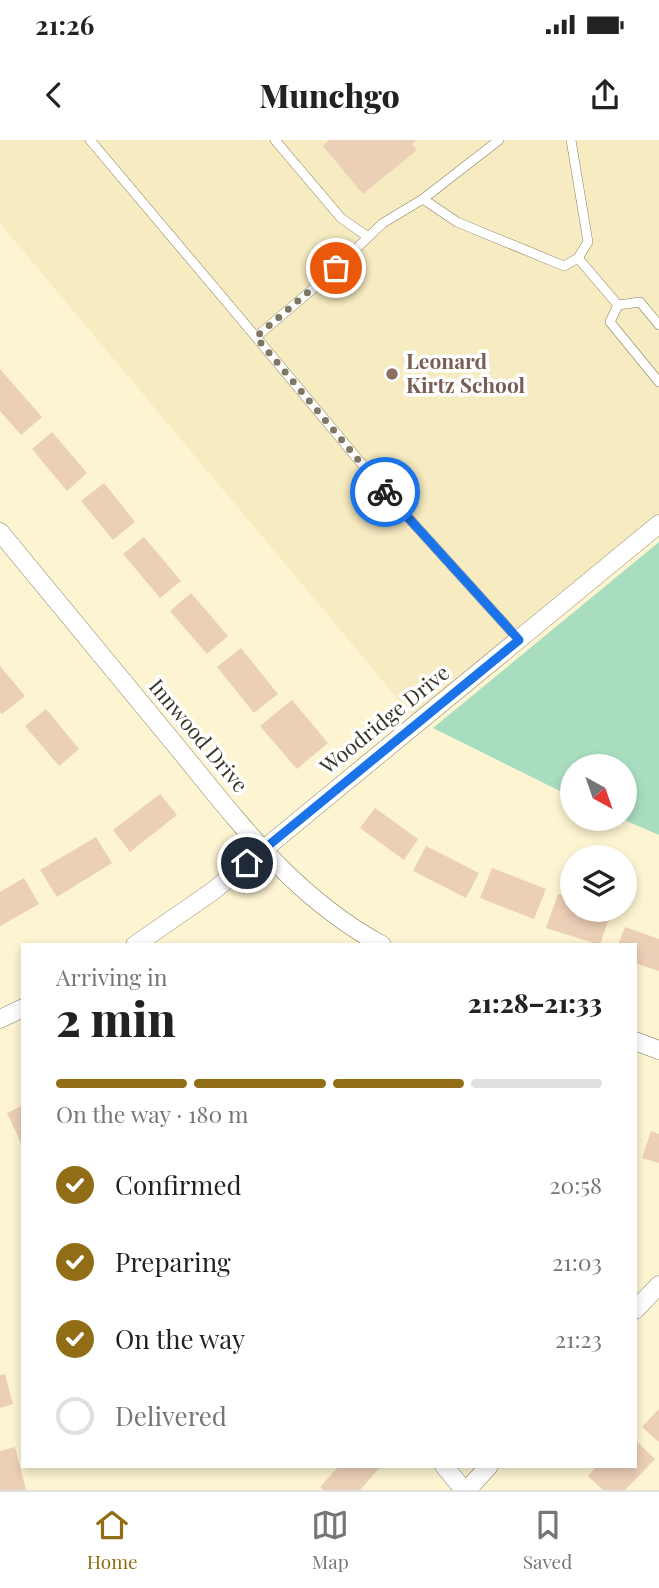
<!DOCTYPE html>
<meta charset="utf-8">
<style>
:root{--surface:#fff;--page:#f6f6f6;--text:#222;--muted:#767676;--line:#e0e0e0;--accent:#916e15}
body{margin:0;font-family:"Playfair Display",serif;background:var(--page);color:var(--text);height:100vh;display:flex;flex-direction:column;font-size:26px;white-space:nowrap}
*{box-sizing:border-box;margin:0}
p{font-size:23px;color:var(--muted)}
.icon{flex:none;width:38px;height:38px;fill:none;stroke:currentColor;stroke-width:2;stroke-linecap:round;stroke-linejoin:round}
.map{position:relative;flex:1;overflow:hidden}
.panel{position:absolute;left:21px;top:803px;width:616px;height:525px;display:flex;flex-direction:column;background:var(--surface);border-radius:0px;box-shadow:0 4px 10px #0003}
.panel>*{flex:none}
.needle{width:46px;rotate:140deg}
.tools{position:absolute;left:560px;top:614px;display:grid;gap:14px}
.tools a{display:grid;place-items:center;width:77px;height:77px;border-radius:50%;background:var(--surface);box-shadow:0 4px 10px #0003;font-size:35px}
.pin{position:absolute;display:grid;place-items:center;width:60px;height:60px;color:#fff;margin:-30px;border:4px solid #fff;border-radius:50%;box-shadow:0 2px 7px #0007}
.courier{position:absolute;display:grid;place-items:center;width:70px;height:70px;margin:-35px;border:5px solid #1a73e8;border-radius:50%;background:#fff;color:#222;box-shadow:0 2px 9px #0007}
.overview em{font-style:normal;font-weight:800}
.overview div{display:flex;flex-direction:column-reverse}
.overview{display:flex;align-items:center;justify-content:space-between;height:119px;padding:0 35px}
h1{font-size:46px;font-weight:800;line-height:52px}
.bar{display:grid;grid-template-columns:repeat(4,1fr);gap:10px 7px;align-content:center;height:84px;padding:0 35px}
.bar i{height:9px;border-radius:5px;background:var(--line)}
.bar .on{background:var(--accent)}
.bar p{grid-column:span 4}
ol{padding:0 35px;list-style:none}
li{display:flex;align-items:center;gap:21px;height:77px}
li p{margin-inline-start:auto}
li .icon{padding:7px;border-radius:50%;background:var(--accent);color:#fff;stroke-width:4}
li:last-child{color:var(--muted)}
li i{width:38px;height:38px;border:4px solid var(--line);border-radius:50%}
.status{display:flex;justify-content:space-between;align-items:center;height:49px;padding:0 35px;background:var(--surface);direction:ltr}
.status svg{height:19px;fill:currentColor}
header{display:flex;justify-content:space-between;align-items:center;height:91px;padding:0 35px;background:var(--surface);font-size:32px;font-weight:800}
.tab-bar{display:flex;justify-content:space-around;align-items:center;height:98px;border-top:2px solid var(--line);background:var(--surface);font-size:19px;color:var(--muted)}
.tab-bar a{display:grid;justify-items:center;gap:4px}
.tab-bar .on{color:var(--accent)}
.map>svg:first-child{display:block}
.built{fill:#f6ebc1}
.green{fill:#a8ddc0}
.building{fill:#eccfb7}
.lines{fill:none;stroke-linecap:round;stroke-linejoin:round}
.service-casing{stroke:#877f60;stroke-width:10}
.minor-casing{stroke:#877f60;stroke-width:19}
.service{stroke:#fff;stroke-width:9}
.minor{stroke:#fff;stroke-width:18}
.done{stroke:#7d7763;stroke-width:7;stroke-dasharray:0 12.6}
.route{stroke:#1a73e8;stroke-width:9}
.education-dot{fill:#8d6e63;stroke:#fff;stroke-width:2.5}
.labels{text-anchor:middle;stroke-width:7;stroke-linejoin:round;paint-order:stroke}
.education-label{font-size:21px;font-weight:bold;fill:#785e54;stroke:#fff;text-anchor:start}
.street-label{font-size:21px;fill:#383427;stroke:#fff}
</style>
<div class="status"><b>21:26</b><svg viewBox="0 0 49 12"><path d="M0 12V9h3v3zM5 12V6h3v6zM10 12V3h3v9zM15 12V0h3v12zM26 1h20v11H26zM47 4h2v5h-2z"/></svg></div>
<header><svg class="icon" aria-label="back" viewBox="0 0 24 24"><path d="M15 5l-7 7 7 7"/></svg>Munchgo<svg class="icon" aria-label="share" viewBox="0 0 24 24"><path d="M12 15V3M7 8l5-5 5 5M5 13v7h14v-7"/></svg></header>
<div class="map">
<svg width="659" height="1350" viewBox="0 0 659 1350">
<rect width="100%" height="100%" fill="#fdf4d2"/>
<polygon class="built" points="0,0 659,0 659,384 418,583 0,83"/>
<polygon class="green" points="659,402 659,695 622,679 625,679 625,626 572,626 572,657 433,588"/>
<g class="building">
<polygon points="329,0 417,0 412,4 417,10 363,54 323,6"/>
<polygon points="0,229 42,277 21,295 0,271"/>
<polygon points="52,292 87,333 67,351 32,309"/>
<polygon points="104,343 135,382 113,400 81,361"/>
<polygon points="144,397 181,441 160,458 123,414"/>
<polygon points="191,453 228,496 207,514 170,471"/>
<polygon points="241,508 278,554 254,573 217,527"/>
<polygon points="0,526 25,556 2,574 0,572"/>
<polygon points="292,560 328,603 297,629 260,586"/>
<polygon points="46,569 79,609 59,626 25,586"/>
<polygon points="160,654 177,675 130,712 113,690"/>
<polygon points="375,668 418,699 404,720 360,688"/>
<polygon points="96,697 112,723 57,757 40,730"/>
<polygon points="426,706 479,733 466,758 413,731"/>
<polygon points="492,728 546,749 534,779 480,758"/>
<polygon points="24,738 39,764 0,786 0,752"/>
<polygon points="558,754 572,759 572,770 611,772 600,805 546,788"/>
<polygon points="625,787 659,799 659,831 635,823 635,805 618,805"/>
<polygon points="23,965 23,1002 21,1003 7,973"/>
<polygon points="651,991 659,994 659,1023 642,1018"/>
<polygon points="5,1234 13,1264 0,1268 0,1235"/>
<polygon points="659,1269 659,1302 642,1287"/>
<polygon points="635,1300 655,1319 625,1350 603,1350 588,1336 597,1326 635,1326"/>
<polygon points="15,1307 26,1350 0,1350 0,1311"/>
<polygon points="339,1326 381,1326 360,1350 323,1350 320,1347"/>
</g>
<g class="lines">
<defs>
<g id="service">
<polyline points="90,0 256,197"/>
<polyline points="275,0 341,78 368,97"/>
<polyline points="499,0 423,59 383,83 320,143 256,197 386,353 519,500"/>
<polyline points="423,59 457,82 564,126 578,118 588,102 571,0"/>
<polyline points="578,118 618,165"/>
<polyline points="618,165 610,182 659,242"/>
<polyline points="618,165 640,162 659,185"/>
</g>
<g id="minor">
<path d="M0,392c58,70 116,140 173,210 64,78 119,154 209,203"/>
<polyline points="135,805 213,751 659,384"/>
<polyline points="0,879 23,868"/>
<polyline points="635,901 659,910"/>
<polyline points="635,1170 659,1145"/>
<polyline points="444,1326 464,1350"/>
<polyline points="467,1350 489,1326"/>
</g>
</defs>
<use href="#service" class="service-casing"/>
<use href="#minor" class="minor-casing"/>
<use href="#service" class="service"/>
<use href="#minor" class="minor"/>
</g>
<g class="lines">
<polyline class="done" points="336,128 256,197 385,352"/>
<polyline class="route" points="247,723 519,500 385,352"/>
</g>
<circle class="education-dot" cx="392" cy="234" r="7"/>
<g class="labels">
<g class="education-label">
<text x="406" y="229">Leonard<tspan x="406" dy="24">Kirtz School</tspan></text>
</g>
<g class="street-label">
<text transform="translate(385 580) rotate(-39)" y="7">Woodridge Drive</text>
<text transform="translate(198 596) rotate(50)" y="7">Innwood Drive</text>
</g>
</g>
</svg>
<div class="tools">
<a><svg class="needle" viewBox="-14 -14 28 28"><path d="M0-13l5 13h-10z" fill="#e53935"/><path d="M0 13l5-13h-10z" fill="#767676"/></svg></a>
<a><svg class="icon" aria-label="layers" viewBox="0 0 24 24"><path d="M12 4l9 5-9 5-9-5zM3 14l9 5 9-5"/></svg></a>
</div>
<div class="pin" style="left:336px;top:128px;background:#ea580c"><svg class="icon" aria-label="bag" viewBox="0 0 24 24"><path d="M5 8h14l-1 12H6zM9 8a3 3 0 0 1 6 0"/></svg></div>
<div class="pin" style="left:247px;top:723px;background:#1f2937"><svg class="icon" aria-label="home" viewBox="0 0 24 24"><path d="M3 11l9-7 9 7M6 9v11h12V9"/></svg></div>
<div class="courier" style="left:385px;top:352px"><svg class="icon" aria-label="bike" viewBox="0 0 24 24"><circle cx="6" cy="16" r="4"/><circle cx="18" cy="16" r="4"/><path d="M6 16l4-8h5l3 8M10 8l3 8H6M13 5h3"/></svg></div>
<section class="panel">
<div class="overview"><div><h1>2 min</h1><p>Arriving in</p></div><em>21:28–21:33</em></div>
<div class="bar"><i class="on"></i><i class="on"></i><i class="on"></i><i></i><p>On the way · 180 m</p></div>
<ol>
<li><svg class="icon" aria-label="check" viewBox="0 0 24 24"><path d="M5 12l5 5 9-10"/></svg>Confirmed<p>20:58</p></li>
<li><svg class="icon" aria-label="check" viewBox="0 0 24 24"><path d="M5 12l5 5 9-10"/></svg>Preparing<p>21:03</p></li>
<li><svg class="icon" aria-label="check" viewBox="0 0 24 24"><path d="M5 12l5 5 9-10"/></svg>On the way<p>21:23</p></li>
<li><i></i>Delivered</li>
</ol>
</section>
</div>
<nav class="tab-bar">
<a class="on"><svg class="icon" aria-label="home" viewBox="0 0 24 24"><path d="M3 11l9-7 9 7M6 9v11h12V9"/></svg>Home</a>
<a><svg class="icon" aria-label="map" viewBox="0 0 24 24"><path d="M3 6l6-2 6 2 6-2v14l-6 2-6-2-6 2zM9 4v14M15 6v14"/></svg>Map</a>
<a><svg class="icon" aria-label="saved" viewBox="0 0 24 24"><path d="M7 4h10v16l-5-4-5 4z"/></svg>Saved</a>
</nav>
